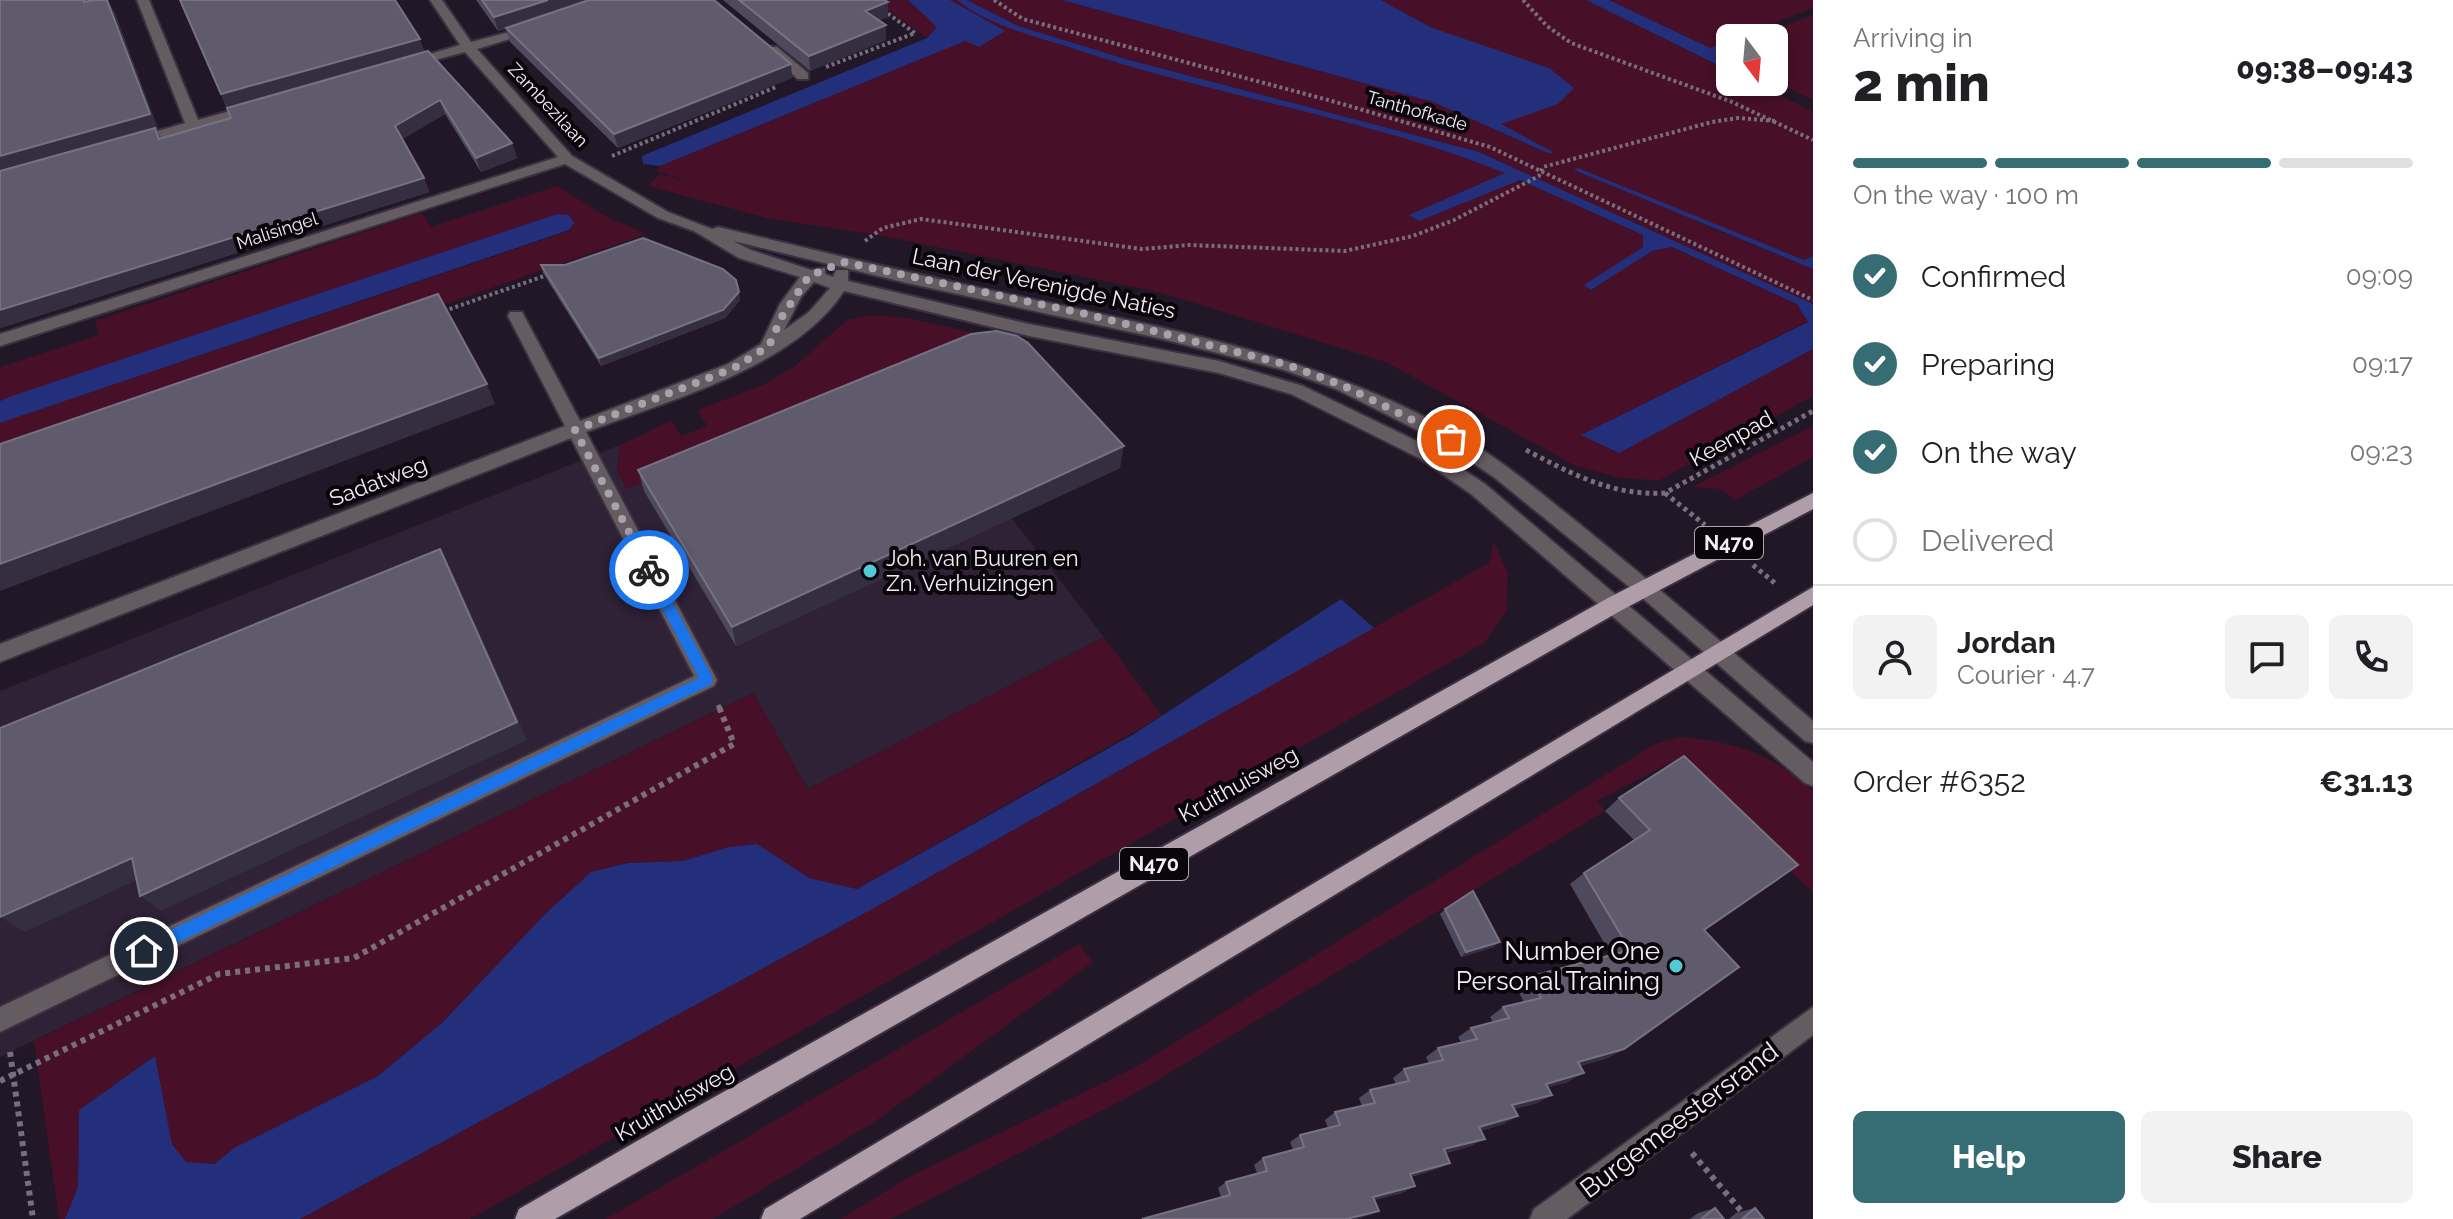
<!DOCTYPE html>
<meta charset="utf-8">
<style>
:root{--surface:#fff;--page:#f2f2f2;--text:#202124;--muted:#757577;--line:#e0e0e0;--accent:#366d75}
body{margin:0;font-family:Raleway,sans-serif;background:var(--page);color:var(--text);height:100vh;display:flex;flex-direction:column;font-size:30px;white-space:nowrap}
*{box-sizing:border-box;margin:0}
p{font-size:26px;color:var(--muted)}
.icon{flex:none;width:44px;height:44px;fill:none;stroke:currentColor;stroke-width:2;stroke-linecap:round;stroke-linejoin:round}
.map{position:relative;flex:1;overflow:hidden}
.side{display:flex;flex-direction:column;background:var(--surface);width:640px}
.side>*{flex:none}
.needle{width:52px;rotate:164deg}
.tools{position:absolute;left:1716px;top:24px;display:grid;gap:16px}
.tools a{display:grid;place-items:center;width:72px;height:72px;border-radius:12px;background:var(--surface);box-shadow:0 4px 12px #0003;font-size:40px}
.pin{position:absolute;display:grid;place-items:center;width:68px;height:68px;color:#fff;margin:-34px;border:4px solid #fff;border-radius:50%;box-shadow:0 2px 8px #0007}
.courier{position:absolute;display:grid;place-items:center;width:80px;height:80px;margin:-40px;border:6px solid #1a73e8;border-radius:50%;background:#fff;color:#222;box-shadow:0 2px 10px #0007}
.headline em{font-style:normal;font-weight:800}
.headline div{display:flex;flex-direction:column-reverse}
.headline{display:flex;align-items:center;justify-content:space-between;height:136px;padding:0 40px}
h1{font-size:52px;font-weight:800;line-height:60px}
.bar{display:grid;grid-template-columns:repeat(4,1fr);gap:12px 8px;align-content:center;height:96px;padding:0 40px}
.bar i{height:10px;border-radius:6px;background:var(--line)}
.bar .active{background:var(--accent)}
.bar p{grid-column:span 4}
.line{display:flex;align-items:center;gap:20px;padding:0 40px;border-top:2px solid var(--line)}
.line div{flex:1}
.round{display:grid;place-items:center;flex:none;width:84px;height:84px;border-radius:12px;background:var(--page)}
ol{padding:0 40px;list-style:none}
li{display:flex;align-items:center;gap:24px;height:88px}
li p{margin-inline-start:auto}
li .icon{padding:8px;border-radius:50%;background:var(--accent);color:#fff;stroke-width:4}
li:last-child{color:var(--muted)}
li i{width:44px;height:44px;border:4px solid var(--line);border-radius:50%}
.primary-button{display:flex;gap:16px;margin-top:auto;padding:16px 40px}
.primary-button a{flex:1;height:92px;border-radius:12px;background:var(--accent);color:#fff;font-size:32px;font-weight:800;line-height:92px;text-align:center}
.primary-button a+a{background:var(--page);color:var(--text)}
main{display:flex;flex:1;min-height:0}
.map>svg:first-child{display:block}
.built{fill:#2f2136}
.green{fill:#471028}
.water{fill:#232f7a}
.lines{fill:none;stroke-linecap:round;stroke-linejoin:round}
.minor-casing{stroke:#3b3140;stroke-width:4}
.major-casing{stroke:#3b3140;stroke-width:4}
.path-far2{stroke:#786e7c;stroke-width:4;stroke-dasharray:3 3;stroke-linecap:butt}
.path-far1{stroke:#786e7c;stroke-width:5;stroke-dasharray:4 4;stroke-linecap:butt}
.path{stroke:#786e7c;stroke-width:6;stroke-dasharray:5 5;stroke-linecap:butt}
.minor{fill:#655c62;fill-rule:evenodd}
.major{fill:#af9daa;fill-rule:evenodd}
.wall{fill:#4e495d}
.shaded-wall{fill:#352e40}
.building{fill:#5f5b6d;stroke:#777283;stroke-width:2}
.route{fill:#1a73e8}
.done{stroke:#aaa1ae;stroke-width:8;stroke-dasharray:0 14.4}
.poi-dot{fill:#52cbd9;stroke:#09050b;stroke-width:3}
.labels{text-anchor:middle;stroke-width:8;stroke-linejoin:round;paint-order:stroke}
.far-street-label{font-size:18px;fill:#f4ecf7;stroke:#09050b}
.shield{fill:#09050b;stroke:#aea7b0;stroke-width:2}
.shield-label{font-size:20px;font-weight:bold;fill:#f4ecf7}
.street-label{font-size:22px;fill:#f4ecf7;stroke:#09050b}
.poi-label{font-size:22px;fill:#f4ecf7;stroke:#09050b;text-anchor:start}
.near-poi-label{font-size:26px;fill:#f4ecf7;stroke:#09050b;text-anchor:end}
.near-street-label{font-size:26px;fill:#f4ecf7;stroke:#09050b}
</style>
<main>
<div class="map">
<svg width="1813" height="1219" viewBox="0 0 1813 1219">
<rect width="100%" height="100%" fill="#221727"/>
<polygon class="built" points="901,376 1104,637 808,789 753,693 0,1057 0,691 620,445 617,471"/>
<g class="green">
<polygon points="874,0 908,0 938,27 927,38"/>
<polygon points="950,0 957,0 1011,28 1429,144 1506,173 1512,181 1527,183 1643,235 1643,247 1585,285 1591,290 1652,251 1672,247 1797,304 1809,321 1582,435 1619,453 1813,349 1813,396 1658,481 1617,477 1576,466 1386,362 1159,292 883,236 767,218 648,186 660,174 690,182 657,171 660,166 965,41 979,47 959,7"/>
<polygon points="967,0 1062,0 1433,102 1550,154 1500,124 1558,103 1480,45 1430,27 1381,0 1586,0 1730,71 1730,82 1753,82 1813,112 1813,256 1804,260 1699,219 1695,221 1813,269 1813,304 1479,152 1129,60 1018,26"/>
<polygon points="1609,0 1813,0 1813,8 1710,48"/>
<polygon points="1813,15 1813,100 1774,81 1774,38 1753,38"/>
<polygon points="557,186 605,216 646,234 0,460 0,423 569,231 573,223 557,214 0,401 0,367 99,335 95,321 422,213 431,227"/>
<polygon points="872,315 909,318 996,338 627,489 617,471 620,445 671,421 681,436 707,426 698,410 763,385 794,367 847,320"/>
<polygon points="1813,426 1813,457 1735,500 1722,489 1692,487"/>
<polygon points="1494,542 1508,574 1506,612 1484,643 470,1219 300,1219 867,912 1489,563"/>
<polygon points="1104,637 1162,716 857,889 809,878 756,844 729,847 683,861 628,863 591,872 544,915 443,1022 378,1076 234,1148 214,1164 186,1162 172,1144 155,1056 79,1110 78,1188 65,1219 59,1219 34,1041 753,693 808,789"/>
<path d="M1681,737c57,6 88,15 132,54v101l-140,-131 -76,40 8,10 -471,283 -243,125h-50l66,-41 227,-110 521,-324z"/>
<polygon points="1079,944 1093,962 873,1123 713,1219 606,1219"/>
</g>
<g class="water">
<polygon points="908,0 950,0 1005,31 979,47 965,41 660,166 643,164 642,156 927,38 937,27"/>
<path d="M957,0h10l51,26 111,34 350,92 334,152v45l-194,104 -38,-18 227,-113 -11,-18 -125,-57 -20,4 -61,39 -7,-5 59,-38v-12l-123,-55 -101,41 -10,-6 96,-42c-139,-56 -288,-76 -430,-124 -38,-12 -86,-23 -118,-49z"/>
<polygon points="1062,0 1381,0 1430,27 1549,68 1574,88 1558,104 1501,124 1553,152 1550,154 1433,102"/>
<polygon points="1586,0 1609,0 1710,48 1730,40 1730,47 1723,50 1730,59 1730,71"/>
<polygon points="1578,168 1804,260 1813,256 1813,269 1574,170"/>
<polygon points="557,214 569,215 574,223 569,230 0,423 0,401 12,396"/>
<polygon points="1341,599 1374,628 867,912 300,1219 65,1219 78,1187 79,1110 155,1056 172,1144 186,1162 214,1164 234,1148 378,1076 443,1022 544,915 591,872 628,863 683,861 729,847 757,844 809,878 857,889 1134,734"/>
</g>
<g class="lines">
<defs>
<g id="minor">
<polygon points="137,0 149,0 198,120 255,104 260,105 260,111 141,145 131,145 131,139 185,123"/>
<path d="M430,0h12l29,42 65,-17v6l-59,18 95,107 96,56 44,17 6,-2c104,25 208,50 313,72 148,32 294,59 427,136 44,25 84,59 124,91 78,63 155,129 231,195v22l-8,-2 -167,-147 -143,-116 -50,-34 -109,-55 -52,-19 -126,-32 -251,-55 -174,-42 18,9 60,20 14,-2v6l8,3 3,-7h12v11l181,43 190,37 84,25 128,62 54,36 328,278v24l-8,-3 -334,-289 -52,-36 -128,-64 -72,-21 -190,-37 -185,-45c-50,77 -176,109 -258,141l128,242 3,6 -3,6 -714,346v-25l694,-331 -123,-238 -571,224v-18l565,-218 -57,-110 2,-4h12l58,109 148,-57 33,-20 19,-40 20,-27 -61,-19 -45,-27 -36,-13 -93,-54 -565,182v-12l558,-177 -93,-105 -61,16v-6l56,-17zM814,282l16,6 -21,24 -25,18 17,-33z"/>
<polygon points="767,47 777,47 808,73 808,79 798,79 767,53"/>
<polygon points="1813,1007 1813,1035 1567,1219 1530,1219 1534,1209"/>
</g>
<g id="major">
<polygon points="1813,493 1813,509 1622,610 555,1219 515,1219 519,1209 684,1114 1608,598"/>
<polygon points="1813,587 1813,605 800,1219 761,1219 765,1209"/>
</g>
</defs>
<use href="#minor" class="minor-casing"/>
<use href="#major" class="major-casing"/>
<g class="path-far2">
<polyline points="994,0 1023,19 1332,101 1490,147 1813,300"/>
<polyline points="1523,0 1547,26 1571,43 1732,102 1813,140"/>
<polyline points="883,10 915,33"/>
<polyline points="826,67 915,33"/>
<polyline points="612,156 776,87"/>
<polyline points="865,241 883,228 921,219 1142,249 1189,245 1345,251 1413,236 1454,220 1539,176 1543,167 1712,122 1738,118 1775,121"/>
<polyline points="444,311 550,274"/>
</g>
<g class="path-far1">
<polyline points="443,311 450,309"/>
<path d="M1526,450c46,24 86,46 139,43l148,-82"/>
<polyline points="1665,493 1705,525"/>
<polyline points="1753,565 1776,584"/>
<polyline points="718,705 720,709"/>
</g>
<g class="path">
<polyline points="10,1052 33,1219"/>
<polyline points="0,1081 219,974 354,958 734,744 719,707"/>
<polyline points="1692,1153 1748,1219"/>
</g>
<use href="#minor" class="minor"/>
<use href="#major" class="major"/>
</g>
<g class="wall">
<polygon points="0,0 87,0 87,1 114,11 158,129 156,129 161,138 231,118 221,94 425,52 512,143 517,158 481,172 445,114 402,139 424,178 429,192 0,328"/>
<polygon points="476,0 714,0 792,78 618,148 510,42 506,29 498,31"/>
<polygon points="723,0 884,0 888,2 888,17 879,20 886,25 886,40 810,71"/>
<polygon points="541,265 565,265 740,300 725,318 601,366 543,273"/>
<polygon points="1120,468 736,646 644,491 638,470"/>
<polygon points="1684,756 1704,930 1624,1049 1608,1058 1580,1066 1568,1082 1548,1087 1552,1095 1537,1103 1514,1109 1504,1124 1480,1131 1471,1146 1446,1153 1450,1163 1437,1169 1411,1177 1415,1186 1402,1193 1374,1200 1367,1216 1221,1197 1218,1188 1226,1182 1257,1173 1254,1165 1263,1158 1293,1150 1290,1142 1300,1135 1328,1128 1325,1120 1335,1112 1362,1106 1359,1098 1370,1090 1396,1084 1393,1078 1404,1069 1429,1063 1426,1057 1438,1048 1461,1042 1458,1037 1471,1028 1493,1022 1490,1017 1503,1007 1524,1002 1516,987 1529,977 1611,955 1570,884 1584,873 1634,840 1605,811 1619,798"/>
<polygon points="1445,909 1494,947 1461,957 1440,914"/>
<polygon points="1715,1208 1724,1219 1690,1219 1698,1213"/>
<polygon points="1755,1208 1764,1219 1729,1219 1736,1213"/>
</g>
<g class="shaded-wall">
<polygon points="107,0 114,11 158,129 156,129 163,143 0,173 0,156"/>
<polygon points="548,0 596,0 498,31 494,17"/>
<polygon points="888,2 888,17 866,25 865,11"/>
<polygon points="886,25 886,40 810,71 809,56"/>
<polygon points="420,39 425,53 228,108 221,94"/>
<polygon points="791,64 792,78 618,148 614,134"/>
<polygon points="440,100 445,114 401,140 395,126"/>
<polygon points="512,143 517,158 481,172 476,158"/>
<polygon points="424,178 429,192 0,328 0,310"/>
<polygon points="739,292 740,300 725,318 601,366 599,358"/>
<polygon points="487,384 495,404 0,591 0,564"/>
<polygon points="1124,446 1120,468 736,646 732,627"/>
<polygon points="440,549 451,569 527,740 161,911 140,896"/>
<polygon points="132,858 152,873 25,932 0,917"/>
<polygon points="1500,942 1494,947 1461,957 1466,952"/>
<polygon points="1624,1049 1608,1058 1563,1071 1578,1062"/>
<polygon points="1584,1073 1568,1082 1531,1092 1546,1084"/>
<polygon points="1552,1095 1537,1103 1498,1113 1512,1105"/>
<polygon points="1518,1116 1504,1124 1465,1135 1479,1127"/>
<polygon points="1485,1139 1471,1146 1431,1156 1444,1149"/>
<polygon points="1450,1163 1437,1169 1398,1180 1410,1174"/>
<polygon points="1415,1186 1402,1193 1362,1203 1373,1197"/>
<polygon points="1379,1211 1367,1216 1357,1219 1346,1219"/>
</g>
<g class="building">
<polygon points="0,0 84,0 84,2 93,0 107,0 150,114 0,156"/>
<polygon points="180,0 395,0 420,39 221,94"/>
<polygon points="482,0 548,0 494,17"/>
<polygon points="589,0 714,0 791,64 614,134 506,28"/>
<polygon points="739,0 884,0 888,2 865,11 886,25 809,56"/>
<polygon points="428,51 512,143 476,158 440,100 395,126 424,178 0,310 0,171 155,128 159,139 231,118 227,108"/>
<polygon points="643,238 723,269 736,280 739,292 723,310 599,358 541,265 565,265"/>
<polygon points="438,294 487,384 0,564 0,444"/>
<polygon points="996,331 1017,336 1028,343 1124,446 732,627 638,470 971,334"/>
<polygon points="440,549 517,722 140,896 132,858 0,917 0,728"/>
<polygon points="1684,756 1798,865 1704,930 1739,967 1624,1049 1578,1062 1584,1073 1546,1084 1552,1095 1512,1105 1518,1116 1479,1127 1485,1139 1444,1149 1450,1163 1410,1174 1415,1186 1373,1197 1379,1211 1346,1219 1142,1219 1230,1195 1226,1182 1267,1171 1263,1158 1304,1147 1300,1135 1340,1125 1335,1112 1375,1103 1370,1090 1409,1081 1404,1069 1443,1060 1438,1048 1477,1039 1471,1028 1509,1018 1503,1007 1541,998 1529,977 1630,950 1584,873 1650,830 1619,798"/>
<polygon points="1473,891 1500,942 1466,952 1445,909"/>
<polygon points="1715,1208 1724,1219 1701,1219"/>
<polygon points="1755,1208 1764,1219 1742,1219"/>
</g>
<polygon class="route" points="649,565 653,566 712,676 712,684 150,956 139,956 139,945 699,678 642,570"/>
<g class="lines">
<polyline class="done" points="649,570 575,430 734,368 769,346 781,318 809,276 843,262 1082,313 1288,365 1342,385 1451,439"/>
</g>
<g class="poi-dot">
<circle cx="870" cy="571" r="8"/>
<circle cx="1676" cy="966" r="8"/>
</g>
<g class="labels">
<g class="far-street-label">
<text transform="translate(548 105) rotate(47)" y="6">Zambezilaan</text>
<text transform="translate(1417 111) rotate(16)" y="6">Tanthofkade</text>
<text transform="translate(277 231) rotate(-18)" y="6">Malisingel</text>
</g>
<g class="shield">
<rect x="1695" y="527" width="68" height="32" rx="6"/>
<rect x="1120" y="848" width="68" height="32" rx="6"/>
</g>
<g class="shield-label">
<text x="1729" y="550">N470</text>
<text x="1154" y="871">N470</text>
</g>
<g class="street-label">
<text transform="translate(1044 283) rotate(12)" y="8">Laan der Verenigde Naties</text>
<text transform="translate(1731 438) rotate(-29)" y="8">Keenpad</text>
<text transform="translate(378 481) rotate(-21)" y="8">Sadatweg</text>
<text transform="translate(1238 784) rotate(-29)" y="8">Kruithuisweg</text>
<text transform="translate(674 1102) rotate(-30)" y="8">Kruithuisweg</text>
</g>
<g class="poi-label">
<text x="886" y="566">Joh. van Buuren en<tspan x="886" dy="25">Zn. Verhuizingen</tspan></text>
</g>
<g class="near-poi-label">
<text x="1660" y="960">Number One<tspan x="1660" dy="30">Personal Training</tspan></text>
</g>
<g class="near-street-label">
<text transform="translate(1679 1120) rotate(-37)" y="9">Burgemeestersrand</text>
</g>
</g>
</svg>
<div class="tools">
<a><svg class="needle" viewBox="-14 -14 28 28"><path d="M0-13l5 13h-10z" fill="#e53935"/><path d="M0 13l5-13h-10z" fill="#757577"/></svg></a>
</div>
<div class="pin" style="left:1451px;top:439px;background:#ea580c"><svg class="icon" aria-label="bag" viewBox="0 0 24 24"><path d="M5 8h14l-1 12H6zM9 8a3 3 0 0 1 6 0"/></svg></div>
<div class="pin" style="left:144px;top:951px;background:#1f2937"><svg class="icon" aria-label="home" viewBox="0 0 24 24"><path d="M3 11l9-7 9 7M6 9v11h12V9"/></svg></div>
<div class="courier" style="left:649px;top:570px"><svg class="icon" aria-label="bike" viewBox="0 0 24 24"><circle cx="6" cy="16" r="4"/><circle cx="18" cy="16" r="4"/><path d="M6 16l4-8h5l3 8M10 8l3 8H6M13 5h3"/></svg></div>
</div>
<section class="side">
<div class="headline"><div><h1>2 min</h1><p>Arriving in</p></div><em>09:38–09:43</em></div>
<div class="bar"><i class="active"></i><i class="active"></i><i class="active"></i><i></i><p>On the way · 100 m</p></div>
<ol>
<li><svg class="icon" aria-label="check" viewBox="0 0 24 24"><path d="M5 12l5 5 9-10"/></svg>Confirmed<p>09:09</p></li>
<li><svg class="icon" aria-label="check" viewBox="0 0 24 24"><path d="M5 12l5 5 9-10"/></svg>Preparing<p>09:17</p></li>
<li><svg class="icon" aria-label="check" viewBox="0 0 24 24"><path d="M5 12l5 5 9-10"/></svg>On the way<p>09:23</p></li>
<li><i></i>Delivered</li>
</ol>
<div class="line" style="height:144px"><a class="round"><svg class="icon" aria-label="person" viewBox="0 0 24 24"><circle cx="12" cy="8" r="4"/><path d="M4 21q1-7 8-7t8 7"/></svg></a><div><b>Jordan</b><p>Courier · 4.7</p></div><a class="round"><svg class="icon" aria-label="chat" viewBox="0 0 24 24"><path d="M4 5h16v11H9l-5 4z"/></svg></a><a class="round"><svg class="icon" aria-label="phone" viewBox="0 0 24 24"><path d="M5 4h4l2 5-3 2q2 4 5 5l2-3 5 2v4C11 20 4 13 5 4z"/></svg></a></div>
<div class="line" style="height:104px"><div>Order #6352</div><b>€31.13</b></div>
<div class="primary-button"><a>Help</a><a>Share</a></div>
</section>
</main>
